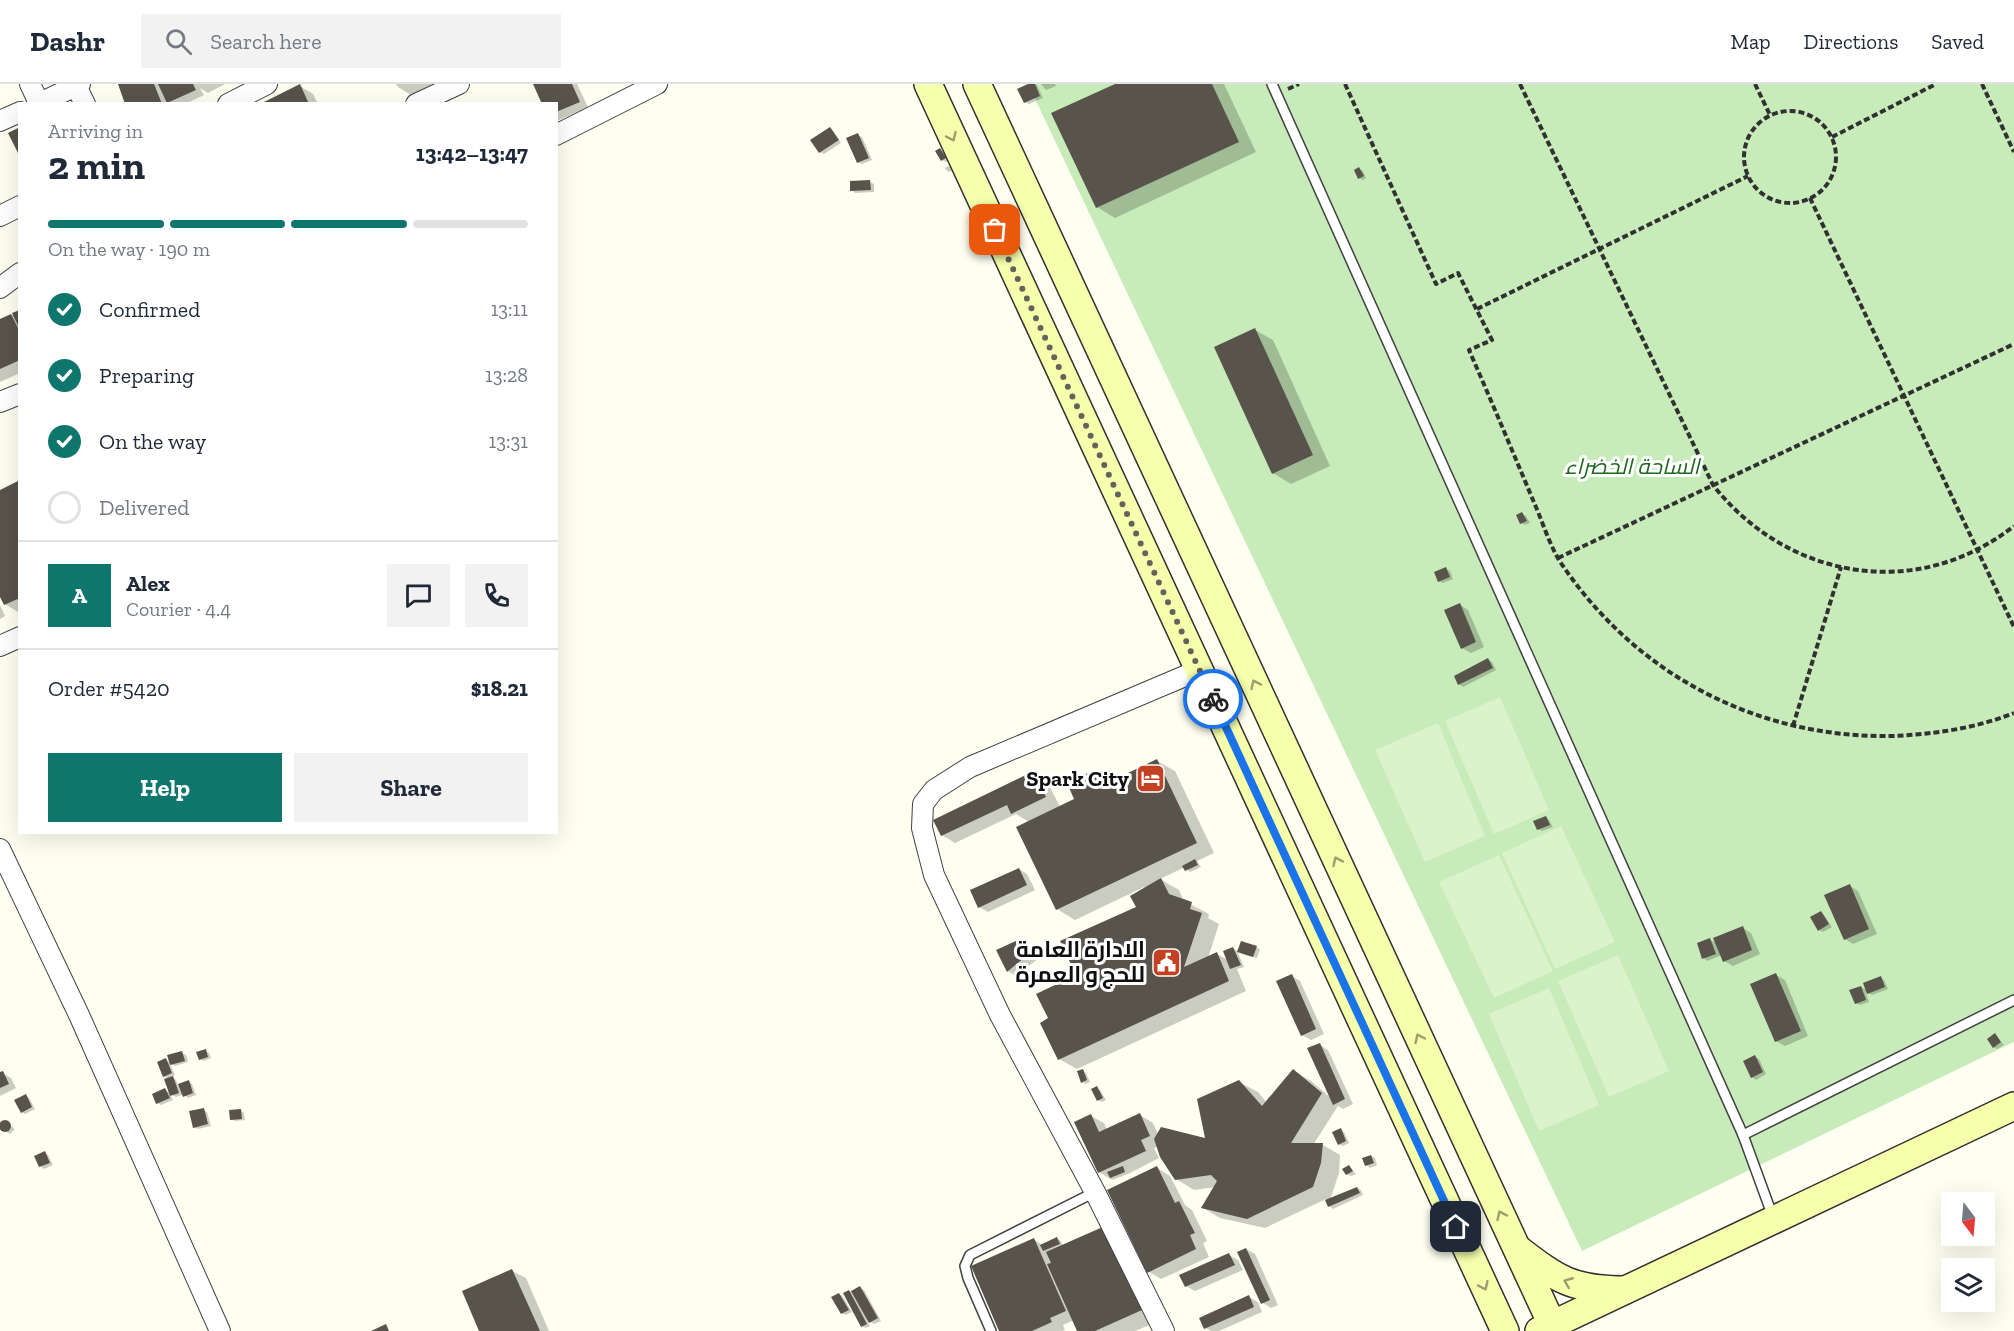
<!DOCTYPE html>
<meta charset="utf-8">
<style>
:root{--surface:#fff;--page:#f2f2f3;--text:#1f2937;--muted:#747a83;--line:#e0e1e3;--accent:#0f766e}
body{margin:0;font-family:"Zilla Slab",Cairo,serif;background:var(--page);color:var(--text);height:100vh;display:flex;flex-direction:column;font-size:22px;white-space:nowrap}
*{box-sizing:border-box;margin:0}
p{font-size:20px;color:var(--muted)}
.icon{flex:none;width:33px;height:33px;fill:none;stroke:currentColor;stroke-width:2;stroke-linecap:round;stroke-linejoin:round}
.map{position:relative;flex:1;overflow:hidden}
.panel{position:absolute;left:18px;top:18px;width:540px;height:732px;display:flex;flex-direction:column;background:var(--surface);border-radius:0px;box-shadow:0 6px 24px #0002}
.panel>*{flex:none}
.needle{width:39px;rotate:164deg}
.controls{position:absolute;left:1941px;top:1108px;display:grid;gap:12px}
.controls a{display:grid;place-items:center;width:54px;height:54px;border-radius:0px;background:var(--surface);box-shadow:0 6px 24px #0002;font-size:30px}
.pin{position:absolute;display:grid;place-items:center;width:51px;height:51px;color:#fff;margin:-26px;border-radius:12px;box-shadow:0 3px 9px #0006}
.courier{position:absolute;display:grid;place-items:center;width:60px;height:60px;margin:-30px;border:4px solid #1a73e8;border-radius:50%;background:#fff;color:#222;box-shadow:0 2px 8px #0007}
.headline em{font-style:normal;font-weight:700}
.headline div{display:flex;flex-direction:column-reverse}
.headline{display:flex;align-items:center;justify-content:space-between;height:102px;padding:0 30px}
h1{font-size:39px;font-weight:700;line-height:45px}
.bar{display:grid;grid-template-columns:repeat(4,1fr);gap:9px 6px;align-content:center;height:72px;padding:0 30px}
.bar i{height:8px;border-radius:4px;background:var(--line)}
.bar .on{background:var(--accent)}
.bar p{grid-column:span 4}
.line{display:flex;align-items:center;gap:15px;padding:0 30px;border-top:2px solid var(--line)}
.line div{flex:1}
.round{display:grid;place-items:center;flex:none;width:63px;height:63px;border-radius:0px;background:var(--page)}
ol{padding:0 30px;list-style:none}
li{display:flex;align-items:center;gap:18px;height:66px}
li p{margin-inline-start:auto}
li .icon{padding:6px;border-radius:50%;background:var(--accent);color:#fff;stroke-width:4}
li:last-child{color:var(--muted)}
li i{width:33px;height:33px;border:3px solid var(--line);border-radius:50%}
.action{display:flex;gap:12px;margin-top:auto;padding:12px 30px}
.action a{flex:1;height:69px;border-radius:0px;background:var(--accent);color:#fff;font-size:24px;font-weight:700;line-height:69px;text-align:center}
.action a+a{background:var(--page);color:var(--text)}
header{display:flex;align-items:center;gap:36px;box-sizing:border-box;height:84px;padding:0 30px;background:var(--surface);border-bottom:2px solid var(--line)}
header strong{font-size:28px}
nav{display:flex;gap:33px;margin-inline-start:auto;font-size:21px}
.search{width:420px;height:54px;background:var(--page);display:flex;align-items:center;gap:15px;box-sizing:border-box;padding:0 21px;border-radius:0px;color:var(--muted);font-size:22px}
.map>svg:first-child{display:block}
.green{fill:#c7ebb9}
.pitch{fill:#dbf2cb}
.shadow{fill:#0003}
.building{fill:#58534b}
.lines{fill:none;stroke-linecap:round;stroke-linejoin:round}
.lane-casing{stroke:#424242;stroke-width:12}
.street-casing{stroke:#424242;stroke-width:22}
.secondary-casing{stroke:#313131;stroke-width:30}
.path{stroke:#313131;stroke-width:4;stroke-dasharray:6 3;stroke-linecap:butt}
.lane{stroke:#fff;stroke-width:9}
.street{stroke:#fff;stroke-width:20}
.secondary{stroke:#f5ffac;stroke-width:27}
.oneway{stroke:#999f6d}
.done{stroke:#63635e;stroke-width:6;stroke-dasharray:0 10.8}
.route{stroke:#1a73e8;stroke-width:8}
.labels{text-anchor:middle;stroke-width:6;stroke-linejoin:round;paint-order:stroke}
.park-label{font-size:22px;font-style:italic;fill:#1d691f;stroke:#fff}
.poi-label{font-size:22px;font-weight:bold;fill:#0f0f0f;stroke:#fff;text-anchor:end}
</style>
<header>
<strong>Dashr</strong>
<div class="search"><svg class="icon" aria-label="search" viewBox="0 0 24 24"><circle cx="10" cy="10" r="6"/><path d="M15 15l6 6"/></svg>Search here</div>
<nav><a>Map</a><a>Directions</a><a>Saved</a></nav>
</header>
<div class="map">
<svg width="2014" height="1247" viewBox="0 0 2014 1247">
<rect width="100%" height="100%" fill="#fefff1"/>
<polygon class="green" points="1028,0 2014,0 2014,958 1582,1167"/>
<g class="pitch">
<polygon points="1500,613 1549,726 1494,750 1445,637"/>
<polygon points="1438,639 1485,752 1425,778 1375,666"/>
<polygon points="1561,742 1615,858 1555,885 1502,769"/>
<polygon points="1499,771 1553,887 1494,914 1439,798"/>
<polygon points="1618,871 1669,987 1609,1013 1558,897"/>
<polygon points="1549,904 1599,1021 1539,1047 1489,930"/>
</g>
<g class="shadow">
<polygon points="119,0 225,0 208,9 200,4 204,11 185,20 167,18 168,20 127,20"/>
<polygon points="396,0 434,0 411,11 398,3"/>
<polygon points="534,0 577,0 588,23 557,37 556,20"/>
<polygon points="1031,0 1037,1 1043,14 1029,20 1025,18"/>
<polygon points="1041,0 1055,0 1056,2 1046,6"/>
<polygon points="1118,0 1224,0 1256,68 1115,134 1097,123"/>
<polygon points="300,2 313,10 318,20 264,20"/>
<polygon points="830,44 833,47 841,59 824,70 820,68"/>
<polygon points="858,51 862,53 872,76 862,80 858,78"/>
<polygon points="940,66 944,68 949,77 946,78 942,76"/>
<polygon points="948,82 952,84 953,86 949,88 946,86 945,84"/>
<polygon points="1359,85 1363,87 1366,94 1363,96 1359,94"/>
<polygon points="870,98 874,100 874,108 855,109 852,106"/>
<polygon points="20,228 20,289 0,298 0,236"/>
<polygon points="1255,246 1273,256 1330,382 1291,400 1273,389"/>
<polygon points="20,398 20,527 18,528 5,520 0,510 0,407"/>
<polygon points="1522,430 1526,432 1530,439 1525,441 1521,439"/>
<polygon points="1446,485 1450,487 1453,495 1443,499 1439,497"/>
<polygon points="0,521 5,532 0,535"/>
<polygon points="1460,521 1468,526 1484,563 1471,569 1462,564"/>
<polygon points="1488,576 1492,578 1496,586 1463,603 1459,600 1456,593"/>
<polygon points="1157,677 1175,687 1214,769 1197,777 1201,783 1190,788 1185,783 1160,795 1179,806 1184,817 1209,830 1208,834 1219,840 1208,874 1217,870 1228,876 1233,864 1237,867 1244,883 1237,885 1246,907 1077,985 1059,975 1050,934 1077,891 1138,824 1145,805 1144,803 1075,836 1057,825 1029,738 1016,730 955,759 942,751 1034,689 1047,697 1060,723 1076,715 1096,687 1114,697"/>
<polygon points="1546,733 1549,736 1553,743 1542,747 1538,745"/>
<polygon points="1019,785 1027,790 1035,806 988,828 979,823"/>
<polygon points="1850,802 1858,807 1877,850 1853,860 1845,855"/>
<polygon points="1821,828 1824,831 1832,843 1823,848 1819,846"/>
<polygon points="1743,844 1751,849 1760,870 1733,882 1724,877 1722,871 1707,877 1704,874 1710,856 1718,860"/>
<polygon points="1020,856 1029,862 1039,874 1016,892 1008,887"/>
<polygon points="1256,863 1260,865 1257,874 1243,870"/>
<polygon points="1776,891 1785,896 1808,952 1785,962 1776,957"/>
<polygon points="1292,892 1300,897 1324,950 1311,956 1302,951"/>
<polygon points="1880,894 1884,896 1888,905 1872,911 1865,907 1869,918 1860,921 1856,919 1861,903 1868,907"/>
<polygon points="1995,951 2004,961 1997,965 1994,963"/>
<polygon points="1320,961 1328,966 1353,1020 1343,1025 1338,1022 1313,1061 1323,1061 1340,1071 1339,1089 1330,1116 1357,1104 1361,1106 1363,1111 1333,1125 1329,1122 1326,1115 1265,1144 1220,1134 1203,1124 1216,1103 1194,1106 1176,1095 1158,1062 1154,1064 1159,1074 1128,1090 1112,1096 1099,1088 1091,1032 1104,1039 1107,1046 1140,1031 1153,1039 1158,1050 1207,1056 1239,998 1258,1008 1267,1019 1294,987 1311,997 1331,1014"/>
<polygon points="205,967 209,969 211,974 204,977 200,975"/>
<polygon points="182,969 186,971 188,978 175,982 169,978 175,991 171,993 176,996 178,1001 188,998 192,1000 196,1011 188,1014 184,1010 176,1013 170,1010 173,1016 161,1021 157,1019 165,1006 171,1009 169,995 164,992 165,976 171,979"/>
<polygon points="1755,973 1759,975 1766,990 1756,996 1752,993"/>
<polygon points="1082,987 1086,989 1090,998 1086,1000 1083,998"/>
<polygon points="2,989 11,994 16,1004 0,1012 0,990"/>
<polygon points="1097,1004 1100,1006 1106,1016 1102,1018 1098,1016"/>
<polygon points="26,1012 29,1014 35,1025 25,1030 22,1028"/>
<polygon points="203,1026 207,1028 211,1042 198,1045 194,1043"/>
<polygon points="241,1027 244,1029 245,1036 235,1037 231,1035"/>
<polygon points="4,1038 14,1044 14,1046 10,1050 0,1044 0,1041"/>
<polygon points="1341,1046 1344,1048 1349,1059 1343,1062 1339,1060"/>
<polygon points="45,1069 48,1071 53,1081 44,1085 40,1082"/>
<polygon points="1371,1072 1375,1074 1377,1081 1370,1084 1366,1081"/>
<polygon points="1349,1083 1356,1090 1351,1092 1347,1090"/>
<polygon points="1157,1084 1170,1092 1185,1121 1192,1126 1207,1157 1203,1159 1209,1173 1161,1195 1148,1187"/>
<polygon points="1105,1144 1159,1237 1135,1247 1079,1247 1074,1236 1063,1241 1065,1246 1062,1247 1000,1247 1034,1156 1043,1161 1057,1155 1061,1157 1063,1162"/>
<polygon points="1246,1165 1255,1170 1278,1221 1271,1224 1263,1219"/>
<polygon points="1229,1171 1238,1176 1243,1186 1195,1207 1186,1202"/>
<polygon points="512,1187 526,1194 549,1247 481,1247"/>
<polygon points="860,1204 864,1206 881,1237 874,1240 867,1236 870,1242 866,1244 862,1242 849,1207 852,1208"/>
<polygon points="839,1210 843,1213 852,1228 846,1231 842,1229"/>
<polygon points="1249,1213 1258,1218 1262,1228 1219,1247 1211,1247 1206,1244"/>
</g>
<g class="building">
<polygon points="118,0 154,0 162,20 125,20"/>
<polygon points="158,0 193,0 196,6 167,19"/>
<polygon points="300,0 309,20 260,20"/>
<polygon points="533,0 572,0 580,18 556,28 556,20 542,20"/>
<polygon points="1028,0 1035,0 1040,12 1024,19 1017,5"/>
<polygon points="1115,0 1212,0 1239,58 1096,124 1051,29"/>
<polygon points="20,43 20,73 8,49"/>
<polygon points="830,43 839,56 819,69 810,56"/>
<polygon points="858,49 869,74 857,79 846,54"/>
<polygon points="940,64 946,74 941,77 935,67"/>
<polygon points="1359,83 1364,92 1358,95 1354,86"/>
<polygon points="870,96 871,106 850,107 850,97"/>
<polygon points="20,226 20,246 12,229"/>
<polygon points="11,230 20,248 20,276 0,285 0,235"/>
<polygon points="1255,244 1313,371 1272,390 1214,263"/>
<polygon points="20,396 20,514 4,521 0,513 0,406"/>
<polygon points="1522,428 1527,437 1520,440 1516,431"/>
<polygon points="1446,483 1450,493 1438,498 1434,488"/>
<polygon points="1460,519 1476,558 1461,565 1444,526"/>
<polygon points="1488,574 1493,584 1458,601 1454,592"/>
<polygon points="1157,675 1197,759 1056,826 1016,743 1074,715 1067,699 1096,685 1103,701"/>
<polygon points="1034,687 1046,713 1011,730 1007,721 941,752 933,736"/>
<polygon points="1546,732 1550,741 1537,746 1533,737"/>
<polygon points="1195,775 1198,781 1185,787 1182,782"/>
<polygon points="1019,784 1027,801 978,824 970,806"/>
<polygon points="1161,794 1169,810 1192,818 1190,825 1202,829 1184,883 1217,868 1229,897 1058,976 1040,939 1048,934 1036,910 1076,891 1060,857 1136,823 1130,812"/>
<polygon points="1850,800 1869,845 1844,856 1824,811"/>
<polygon points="1821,827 1829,840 1818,847 1810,833"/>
<polygon points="1743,842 1752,866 1723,878 1713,854"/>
<polygon points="1710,854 1716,870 1702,875 1697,859"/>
<polygon points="1020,855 1031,868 1007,888 996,866"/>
<polygon points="1241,857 1257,862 1253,873 1237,868"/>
<polygon points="1233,863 1241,881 1230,885 1223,867"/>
<polygon points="1776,889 1801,947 1775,958 1750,900"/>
<polygon points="1292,890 1316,945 1301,952 1276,897"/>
<polygon points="1881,892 1885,903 1867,910 1863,899"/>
<polygon points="1861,902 1866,916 1855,920 1849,906"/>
<polygon points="1995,949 2001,958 1993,964 1987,955"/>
<polygon points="1320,959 1345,1015 1333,1021 1307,964"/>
<polygon points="206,965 208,973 199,976 196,968"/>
<polygon points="182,967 185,977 170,981 167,971"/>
<polygon points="1755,971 1763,988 1751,994 1743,977"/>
<polygon points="166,974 172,989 163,993 157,978"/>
<polygon points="1083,985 1087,996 1081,999 1077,987"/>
<polygon points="1293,985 1322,1009 1291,1059 1323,1059 1321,1079 1313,1103 1247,1135 1201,1124 1217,1097 1211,1091 1175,1096 1160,1073 1154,1055 1161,1043 1205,1054 1197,1015 1239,996 1262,1022"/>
<polygon points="3,987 9,1000 0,1004 0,988"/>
<polygon points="173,992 179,1009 170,1012 164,995"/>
<polygon points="189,996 193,1009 183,1013 178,1000"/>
<polygon points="1097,1002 1103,1014 1097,1017 1091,1005"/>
<polygon points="165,1004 170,1014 156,1020 152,1010"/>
<polygon points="26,1010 32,1023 21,1029 14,1016"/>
<polygon points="204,1024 208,1040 193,1044 189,1027"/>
<polygon points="241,1025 242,1035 230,1036 229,1026"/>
<polygon points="1140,1029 1150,1052 1141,1056 1146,1067 1098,1089 1074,1038 1091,1030 1099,1048"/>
<circle cx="5" cy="1042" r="6"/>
<polygon points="1341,1044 1346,1057 1338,1061 1332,1048"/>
<polygon points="45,1067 50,1079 39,1083 34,1072"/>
<polygon points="1371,1071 1374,1079 1365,1082 1362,1074"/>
<polygon points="1349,1081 1353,1087 1346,1091 1342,1085"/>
<polygon points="1123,1082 1125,1088 1110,1094 1107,1088"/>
<polygon points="1157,1082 1175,1119 1179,1117 1195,1149 1190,1151 1196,1165 1147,1189 1107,1106"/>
<polygon points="1357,1103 1360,1109 1328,1123 1325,1116"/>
<polygon points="1105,1142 1142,1226 1095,1247 1077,1247 1047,1180 1051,1179 1046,1168"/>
<polygon points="1057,1153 1060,1160 1043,1167 1040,1161"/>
<polygon points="1034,1154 1066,1227 1050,1234 1052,1238 1032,1247 999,1247 971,1182"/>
<polygon points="1246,1164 1270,1216 1261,1220 1237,1168"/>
<polygon points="1229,1169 1235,1181 1185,1203 1179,1191"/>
<polygon points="512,1185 540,1247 479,1247 462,1207"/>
<polygon points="860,1202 878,1234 869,1239 851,1207"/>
<polygon points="849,1206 867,1240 861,1243 843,1209"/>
<polygon points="839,1209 849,1226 841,1230 831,1213"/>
<polygon points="1249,1211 1254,1223 1204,1245 1199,1234"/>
<polygon points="386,1240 389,1247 371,1247"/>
</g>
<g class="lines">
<defs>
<g id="lane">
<polyline points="1272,0 1743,1051 1773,1133"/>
<polyline points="1743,1051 2014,916"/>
<polyline points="991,1247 968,1194 965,1182 970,1171 1095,1108"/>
</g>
<g id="street">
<polyline points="30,0 39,19"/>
<polyline points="76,2 85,20"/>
<polyline points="38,20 80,0"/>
<polyline points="228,20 267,0"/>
<polyline points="416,20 459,0"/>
<polyline points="0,37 20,28"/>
<polyline points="556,51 657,0"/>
<polyline points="0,132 20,122"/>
<polyline points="0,204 20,189"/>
<polyline points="0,318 20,310"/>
<polyline points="0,562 20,553"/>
<polyline points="0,765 79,931 220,1247"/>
<polyline points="1164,1247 1095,1108 1000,931 934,791 922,744 923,720 934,706 970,683 1199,586"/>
</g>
<g id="secondary">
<polyline points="928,0 1505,1247"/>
<polyline points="977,0 1555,1247"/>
<path d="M1518,1165c40,31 55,41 107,41"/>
<polyline points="1539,1247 2014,1022"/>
</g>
</defs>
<use href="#lane" class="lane-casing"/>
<use href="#street" class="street-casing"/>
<use href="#secondary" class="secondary-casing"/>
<g class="path">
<path d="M1345,0l91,200 22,-11 34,67 -23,10c22,50 43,100 64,150 9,20 18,50 30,66 76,111 197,173 332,170 40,-2 82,-8 119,-23"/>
<path d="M1520,0l193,401c75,95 204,117 301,41"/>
<polyline points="1755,0 1770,31"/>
<polyline points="1982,0 2014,68"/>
<polyline points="1288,5 1299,0"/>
<circle cx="1790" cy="73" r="46"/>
<polyline points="1832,53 1936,0"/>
<polyline points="1810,114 2014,543"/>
<polyline points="1477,225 1748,92"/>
<polyline points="1558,474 2014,260"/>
<polyline points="1793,642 1841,483"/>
</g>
<use href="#lane" class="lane"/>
<use href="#street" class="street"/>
<use href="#secondary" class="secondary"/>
</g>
<defs><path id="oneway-chevron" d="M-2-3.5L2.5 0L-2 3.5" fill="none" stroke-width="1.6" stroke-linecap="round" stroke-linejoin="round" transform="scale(1.5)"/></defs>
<g class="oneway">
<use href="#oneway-chevron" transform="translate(952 53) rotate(65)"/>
<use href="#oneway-chevron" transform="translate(1255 600) rotate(-115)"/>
<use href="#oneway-chevron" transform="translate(1337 777) rotate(-115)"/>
<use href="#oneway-chevron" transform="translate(1419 954) rotate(-115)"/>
<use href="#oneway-chevron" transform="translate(1501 1131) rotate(-115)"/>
<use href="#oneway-chevron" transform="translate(1568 1198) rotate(-158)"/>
<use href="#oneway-chevron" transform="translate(1484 1202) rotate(65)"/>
</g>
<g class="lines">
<polyline class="done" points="995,146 1213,615"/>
<polyline class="route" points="1213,615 1456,1143"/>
</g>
<defs>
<symbol id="hotel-square" viewBox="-11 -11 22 22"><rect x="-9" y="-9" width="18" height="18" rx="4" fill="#c44022" stroke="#fff"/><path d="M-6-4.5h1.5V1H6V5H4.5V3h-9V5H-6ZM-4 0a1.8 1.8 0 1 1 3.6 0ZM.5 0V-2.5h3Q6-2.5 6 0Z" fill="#fff"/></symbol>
<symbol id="civic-square" viewBox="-11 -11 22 22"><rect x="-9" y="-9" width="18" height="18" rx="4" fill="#c44022" stroke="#fff"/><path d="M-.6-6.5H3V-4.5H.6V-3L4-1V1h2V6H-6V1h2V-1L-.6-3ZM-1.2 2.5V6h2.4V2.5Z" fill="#fff"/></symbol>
</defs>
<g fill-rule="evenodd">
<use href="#hotel-square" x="1134" y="678" width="33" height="33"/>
<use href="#civic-square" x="1150" y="862" width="33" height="33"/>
</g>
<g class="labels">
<g class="park-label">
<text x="1632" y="390">الساحة الخضراء</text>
</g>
<g class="poi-label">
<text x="1129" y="702">Spark City</text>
<text x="1145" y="873">الادارة العامة<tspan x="1145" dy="25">للحج و العمرة</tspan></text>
</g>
</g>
</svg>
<div class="controls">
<a><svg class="needle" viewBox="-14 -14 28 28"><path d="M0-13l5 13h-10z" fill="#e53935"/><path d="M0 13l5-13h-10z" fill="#747a83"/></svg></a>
<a><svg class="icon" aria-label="layers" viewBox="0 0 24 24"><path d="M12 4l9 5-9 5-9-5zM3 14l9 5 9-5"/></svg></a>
</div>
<div class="pin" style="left:995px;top:146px;background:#ea580c"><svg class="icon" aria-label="bag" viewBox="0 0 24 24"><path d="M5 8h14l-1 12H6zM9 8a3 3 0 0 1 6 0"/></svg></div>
<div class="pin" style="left:1456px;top:1143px;background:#1f2937"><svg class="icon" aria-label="home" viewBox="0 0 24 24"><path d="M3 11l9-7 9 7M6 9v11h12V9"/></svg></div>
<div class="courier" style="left:1213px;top:615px"><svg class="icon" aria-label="bike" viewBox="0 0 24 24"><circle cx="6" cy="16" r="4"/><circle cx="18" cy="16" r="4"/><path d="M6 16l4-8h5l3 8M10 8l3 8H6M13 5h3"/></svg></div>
<section class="panel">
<div class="headline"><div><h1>2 min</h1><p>Arriving in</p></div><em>13:42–13:47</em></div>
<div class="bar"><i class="on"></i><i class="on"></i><i class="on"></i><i></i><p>On the way · 190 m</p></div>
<ol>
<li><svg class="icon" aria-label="check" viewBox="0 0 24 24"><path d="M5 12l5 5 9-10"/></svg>Confirmed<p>13:11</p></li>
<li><svg class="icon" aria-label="check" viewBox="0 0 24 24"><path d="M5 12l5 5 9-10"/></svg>Preparing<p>13:28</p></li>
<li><svg class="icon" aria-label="check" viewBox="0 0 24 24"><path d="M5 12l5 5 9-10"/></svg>On the way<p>13:31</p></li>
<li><i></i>Delivered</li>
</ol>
<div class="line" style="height:108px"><b class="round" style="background:var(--accent);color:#fff">A</b><div><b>Alex</b><p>Courier · 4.4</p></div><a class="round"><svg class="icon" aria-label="chat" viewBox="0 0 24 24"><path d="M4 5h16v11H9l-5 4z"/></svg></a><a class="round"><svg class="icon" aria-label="phone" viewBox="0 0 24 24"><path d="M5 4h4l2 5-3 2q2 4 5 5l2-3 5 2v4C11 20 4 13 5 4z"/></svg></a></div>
<div class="line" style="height:78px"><div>Order #5420</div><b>$18.21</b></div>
<div class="action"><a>Help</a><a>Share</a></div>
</section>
</div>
